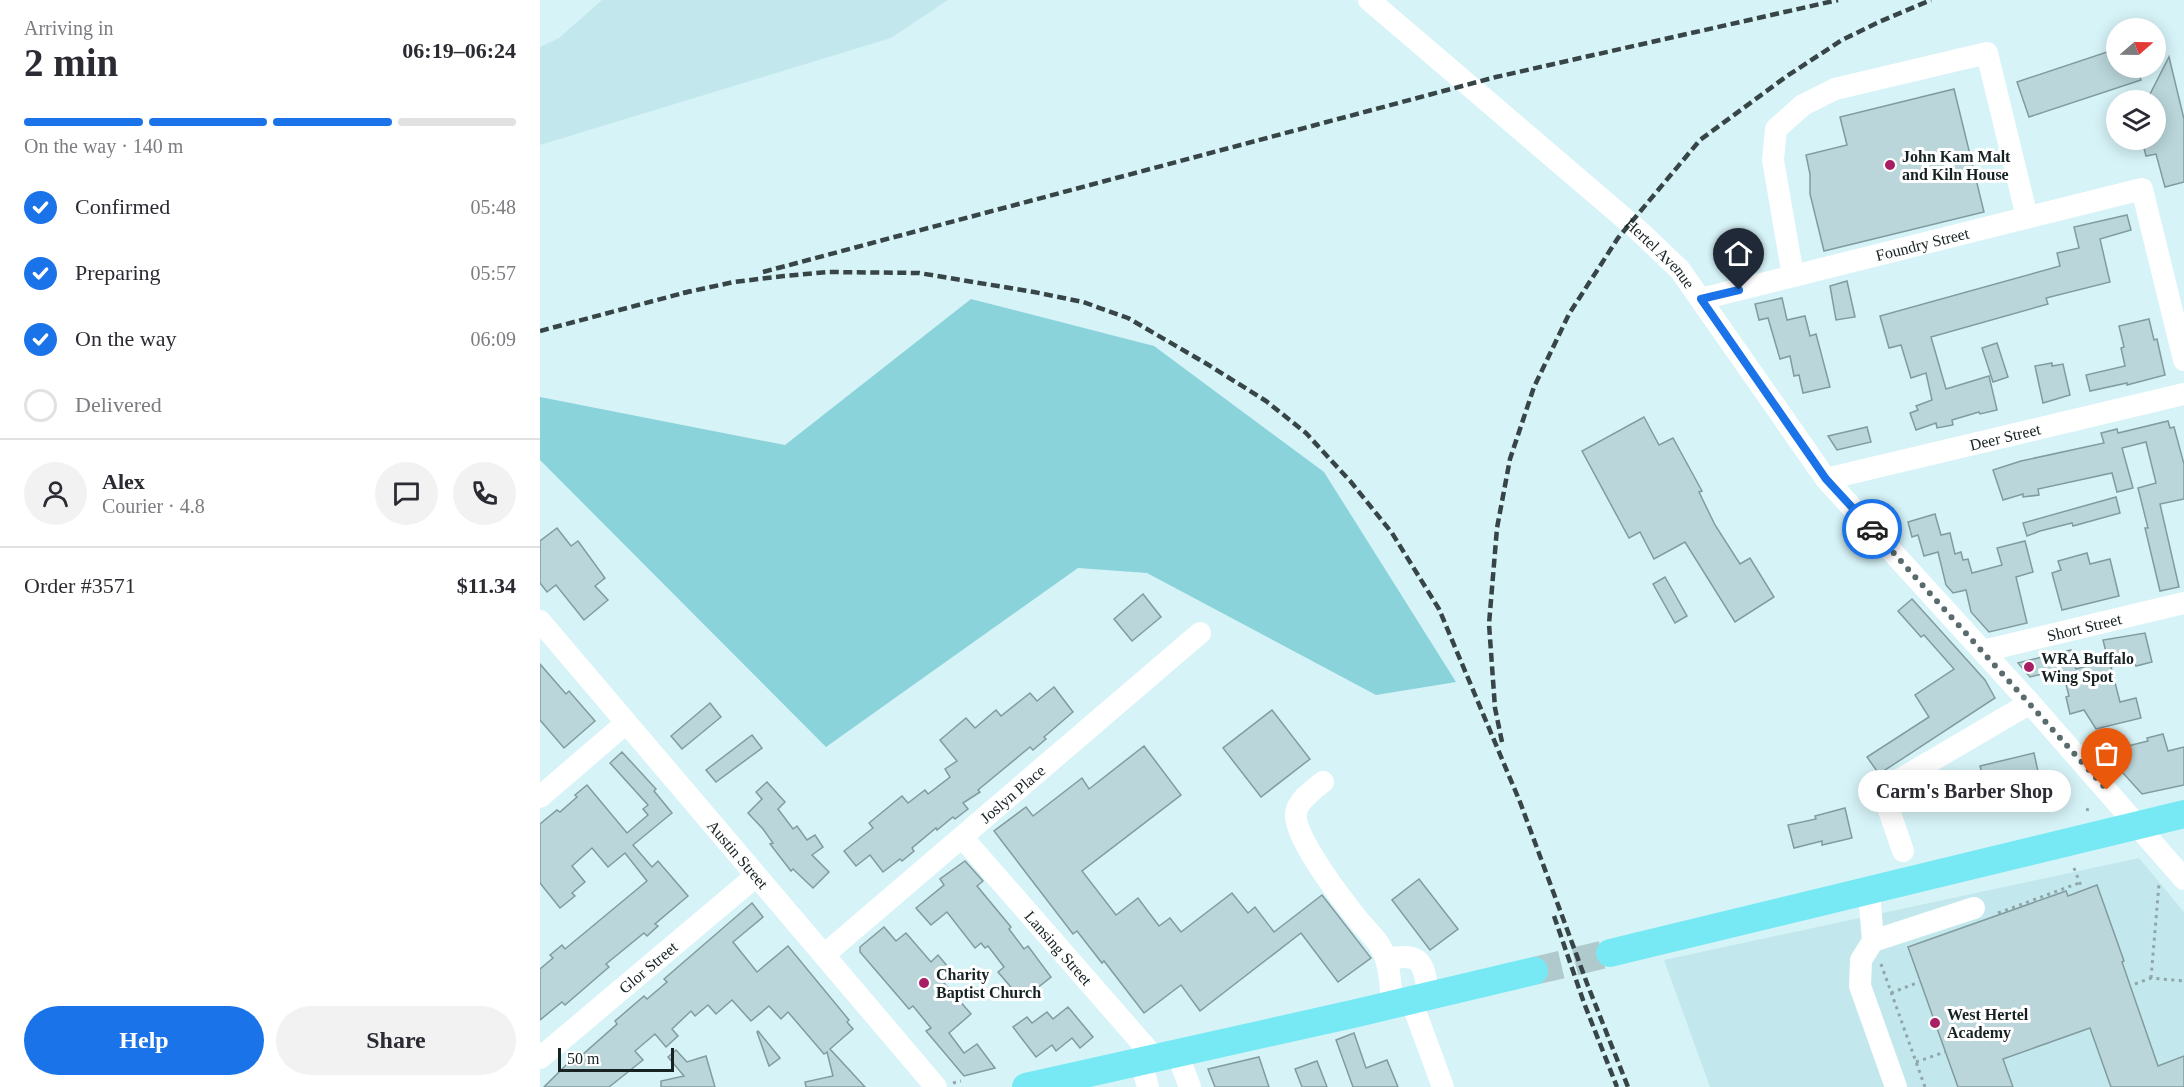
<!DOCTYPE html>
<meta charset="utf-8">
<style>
:root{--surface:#fff;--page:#f2f2f3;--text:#2b2b33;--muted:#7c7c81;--line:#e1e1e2;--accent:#1a73e8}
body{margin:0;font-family:Georgia,serif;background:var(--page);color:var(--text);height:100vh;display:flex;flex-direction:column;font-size:22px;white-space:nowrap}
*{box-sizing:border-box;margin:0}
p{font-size:20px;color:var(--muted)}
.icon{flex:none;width:33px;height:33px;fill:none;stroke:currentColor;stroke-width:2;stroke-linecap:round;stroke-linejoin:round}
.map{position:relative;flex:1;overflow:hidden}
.panel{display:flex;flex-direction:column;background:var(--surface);width:540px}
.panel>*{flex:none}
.needle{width:39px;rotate:70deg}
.buttons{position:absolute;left:1566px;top:18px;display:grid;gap:12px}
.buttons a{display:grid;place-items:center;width:60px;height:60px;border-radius:50%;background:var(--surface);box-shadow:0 3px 15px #0003;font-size:30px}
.scale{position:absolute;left:18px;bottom:15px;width:116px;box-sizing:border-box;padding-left:6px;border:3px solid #172223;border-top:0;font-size:16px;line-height:21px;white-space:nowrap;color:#172223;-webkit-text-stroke:4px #fff;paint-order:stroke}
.pin{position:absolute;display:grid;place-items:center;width:51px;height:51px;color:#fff;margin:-62px -26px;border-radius:50% 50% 50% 0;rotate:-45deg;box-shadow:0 0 6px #0007}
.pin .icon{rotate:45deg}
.courier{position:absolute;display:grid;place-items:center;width:60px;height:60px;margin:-30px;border:4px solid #1a73e8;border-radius:50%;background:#fff;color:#222;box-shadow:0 2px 8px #0007}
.bubble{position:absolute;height:42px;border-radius:21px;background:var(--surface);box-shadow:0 3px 15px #0003;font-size:20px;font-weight:700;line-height:42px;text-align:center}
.headline em{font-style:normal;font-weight:700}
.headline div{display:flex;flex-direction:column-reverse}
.headline{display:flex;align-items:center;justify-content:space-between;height:102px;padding:0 24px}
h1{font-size:39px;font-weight:700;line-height:45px}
.bar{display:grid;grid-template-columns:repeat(4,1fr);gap:9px 6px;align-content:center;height:72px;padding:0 24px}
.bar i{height:8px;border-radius:4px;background:var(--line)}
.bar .on{background:var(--accent)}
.bar p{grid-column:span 4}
.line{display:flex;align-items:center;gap:15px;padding:0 24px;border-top:2px solid var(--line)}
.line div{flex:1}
.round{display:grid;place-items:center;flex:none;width:63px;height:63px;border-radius:32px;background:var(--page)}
ol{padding:0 24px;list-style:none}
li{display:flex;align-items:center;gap:18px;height:66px}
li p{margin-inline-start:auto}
li .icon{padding:6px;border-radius:50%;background:var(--accent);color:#fff;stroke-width:4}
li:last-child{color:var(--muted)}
li i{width:33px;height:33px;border:3px solid var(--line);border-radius:50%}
.action{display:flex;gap:12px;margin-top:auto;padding:12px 24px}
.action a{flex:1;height:69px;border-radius:36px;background:var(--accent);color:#fff;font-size:24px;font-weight:700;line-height:69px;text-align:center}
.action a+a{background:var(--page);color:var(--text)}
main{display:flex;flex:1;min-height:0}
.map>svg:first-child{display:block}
.built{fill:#c2e8ed}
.green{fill:#8bd3db}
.building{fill:#bad6da;stroke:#819c9f;stroke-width:1.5}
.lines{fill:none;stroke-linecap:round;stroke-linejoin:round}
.major-tunnel{stroke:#b0c9cd;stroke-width:28;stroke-dasharray:28 14;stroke-linecap:butt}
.path{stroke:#90a6a9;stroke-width:3;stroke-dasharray:3 4.5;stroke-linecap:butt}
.minor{stroke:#fff;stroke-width:22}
.major{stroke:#77e9f4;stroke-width:28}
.rail{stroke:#374547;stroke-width:4.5;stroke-dasharray:9 4.5;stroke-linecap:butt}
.done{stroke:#5a6b6d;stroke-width:6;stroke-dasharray:0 10.8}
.route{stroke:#1a73e8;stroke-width:8}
.poi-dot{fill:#a71e64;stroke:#fff;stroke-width:2}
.labels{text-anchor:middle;stroke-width:6;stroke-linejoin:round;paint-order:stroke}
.poi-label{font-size:16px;font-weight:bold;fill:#172223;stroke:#fff;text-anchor:start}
.street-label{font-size:16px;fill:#172223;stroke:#fff}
</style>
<main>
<section class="panel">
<div class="headline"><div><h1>2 min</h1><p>Arriving in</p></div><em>06:19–06:24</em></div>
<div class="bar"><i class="on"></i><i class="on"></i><i class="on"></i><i></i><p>On the way · 140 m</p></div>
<ol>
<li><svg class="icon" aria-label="check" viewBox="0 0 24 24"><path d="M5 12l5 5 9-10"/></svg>Confirmed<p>05:48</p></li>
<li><svg class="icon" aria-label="check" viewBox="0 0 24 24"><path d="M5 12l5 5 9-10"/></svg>Preparing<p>05:57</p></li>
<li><svg class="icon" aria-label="check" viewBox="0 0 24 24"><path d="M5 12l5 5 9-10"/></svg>On the way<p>06:09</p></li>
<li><i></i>Delivered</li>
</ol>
<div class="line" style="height:108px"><a class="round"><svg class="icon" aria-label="person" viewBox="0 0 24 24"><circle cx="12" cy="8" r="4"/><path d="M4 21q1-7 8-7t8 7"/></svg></a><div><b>Alex</b><p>Courier · 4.8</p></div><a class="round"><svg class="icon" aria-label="chat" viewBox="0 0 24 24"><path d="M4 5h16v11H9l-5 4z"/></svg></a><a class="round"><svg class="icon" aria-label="phone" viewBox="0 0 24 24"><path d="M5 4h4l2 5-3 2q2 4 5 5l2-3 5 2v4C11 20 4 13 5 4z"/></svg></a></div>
<div class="line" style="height:78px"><div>Order #3571</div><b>$11.34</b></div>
<div class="action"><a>Help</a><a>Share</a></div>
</section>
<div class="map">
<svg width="1644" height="1087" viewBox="0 0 1644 1087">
<rect width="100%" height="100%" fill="#d6f3f7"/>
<g class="built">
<polygon points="62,0 408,0 351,38 0,145 0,47 19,38"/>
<polygon points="1599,858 1644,912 1644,1087 1170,1087 1124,960"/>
</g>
<polygon class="green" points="431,299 614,346 784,472 916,682 836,695 607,573 538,568 286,747 0,460 0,397 245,445"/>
<g class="building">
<polygon points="1576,49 1576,68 1597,68 1601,80 1489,117 1477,82"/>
<polygon points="1629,57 1644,119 1644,182 1625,187 1616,154 1606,156 1602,140 1616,140 1616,100 1607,100"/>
<polygon points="1414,89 1444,212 1284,251 1270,194 1270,174 1266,155 1307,145 1300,117"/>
<polygon points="1587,215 1591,230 1560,239 1570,282 1506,298 1508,304 1391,337 1406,389 1449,376 1457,410 1440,414 1439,412 1412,420 1413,425 1397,428 1396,423 1376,430 1370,413 1378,410 1376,406 1392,400 1386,373 1371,378 1361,345 1349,348 1340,316 1520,266 1517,253 1539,248 1534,227"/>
<polygon points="1307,281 1315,317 1296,320 1290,286"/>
<polygon points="1242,298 1247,320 1265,316 1270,336 1276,334 1290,387 1263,393 1259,375 1254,376 1250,356 1240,359 1228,318 1219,320 1215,304"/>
<polygon points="1609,319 1614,340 1617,339 1625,375 1587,385 1587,383 1550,391 1546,375 1585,366 1581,348 1584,347 1579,326"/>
<polygon points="1457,343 1468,377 1453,382 1442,348"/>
<polygon points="1512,363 1512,366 1523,364 1530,395 1503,403 1495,366"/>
<polygon points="1104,417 1119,445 1133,438 1162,491 1159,492 1175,525 1200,564 1210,558 1234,597 1195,622 1145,542 1114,559 1100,532 1089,538 1042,451"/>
<polygon points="1628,421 1630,428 1634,427 1644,464 1644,499 1620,504 1639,587 1620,591 1605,528 1608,528 1598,488 1616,483 1606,442 1582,448 1593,488 1577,492 1572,473 1498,489 1499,495 1483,497 1483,494 1463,500 1453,470 1481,461 1564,443 1561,433 1577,429 1578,433"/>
<polygon points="1327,427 1331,442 1297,450 1288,436"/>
<polygon points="1576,497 1580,513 1533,526 1532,523 1500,531 1487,536 1483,523"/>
<polygon points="1395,514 1401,535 1410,533 1415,554 1421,552 1423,560 1428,559 1432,573 1462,565 1457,548 1485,541 1493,572 1476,577 1487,623 1449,632 1431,612 1426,590 1413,593 1406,585 1398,552 1384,556 1378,535 1372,537 1368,522"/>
<polygon points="17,528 31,546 38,541 65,578 55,586 68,600 44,620 16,585 7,592 0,583 0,541"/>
<polygon points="1547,553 1550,564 1570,559 1579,596 1522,610 1512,573 1521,570 1518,561"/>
<polygon points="1125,577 1147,616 1135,623 1113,584"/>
<polygon points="603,594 621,617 592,641 574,619"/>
<polygon points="1372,599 1445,680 1455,698 1339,774 1327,757 1389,717 1375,695 1414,669 1384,635 1381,637 1358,611"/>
<polygon points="1605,633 1612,662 1596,666 1594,661 1571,667 1580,702 1596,698 1601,718 1556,729 1544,710 1530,714 1526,697 1529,696 1522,669 1490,677 1478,663 1531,650 1536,669 1568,660 1563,640"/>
<polygon points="0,664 26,694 29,691 55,721 24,748 0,720"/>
<polygon points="514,687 533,712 504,737 506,739 493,750 490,747 438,790 440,792 423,803 428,809 415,819 413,817 397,830 396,828 372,848 374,851 362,861 360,859 343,872 330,855 316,866 304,851 333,828 329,823 362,796 368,803 385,790 388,794 410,777 405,769 417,761 400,740 426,718 435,728 456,710 461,716 490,693 497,701"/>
<polygon points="170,703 181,717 142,749 131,736"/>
<polygon points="732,710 770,759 721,797 683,748"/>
<polygon points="1623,734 1628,751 1644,747 1644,785 1602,794 1564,752 1608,741 1607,738"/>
<polygon points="212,735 222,748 176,782 166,770"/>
<polygon points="604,746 641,795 542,871 576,915 598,898 619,926 630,918 641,932 692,893 708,913 715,907 734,932 782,895 831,958 798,982 761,933 660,1011 641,985 604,1013 564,961 562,963 537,931 533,934 454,831 486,807 493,816 542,778 549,789"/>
<polygon points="82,752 116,789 114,791 132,813 93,845 112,867 118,861 148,896 115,924 118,926 107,936 104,933 66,964 69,967 25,1005 22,1002 0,1020 0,969 13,958 10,955 22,945 25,949 107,881 85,853 68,867 52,848 32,866 45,882 32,893 35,896 20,908 0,883 0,824 17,810 20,812 37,797 35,795 47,785 87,833 108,815 103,809 108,805 70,763"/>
<polygon points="1494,753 1499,776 1446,788 1440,766"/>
<polygon points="227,782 245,802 238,809 253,829 257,826 267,840 275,835 283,847 272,855 289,872 273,888 253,869 251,871 230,844 233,843 223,829 208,813 222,799 216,792"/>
<polygon points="1305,808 1312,838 1282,845 1282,841 1254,848 1248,825 1276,819 1275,816"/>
<polygon points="425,861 443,881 437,886 471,927 469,929 484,949 488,946 511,977 482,1000 458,972 464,967 448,946 445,948 441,943 435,948 407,912 391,925 376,908 404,885 400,879"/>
<polygon points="879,879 918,929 890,950 852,900"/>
<polygon points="1557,885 1584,961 1582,962 1618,1066 1644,1056 1644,1087 1571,1087 1550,1028 1463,1059 1473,1087 1418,1087 1368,947 1526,891 1528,896"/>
<polygon points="212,903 223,917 193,942 217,972 248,946 309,1020 307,1022 313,1029 290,1049 325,1087 266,1087 265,1082 293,1076 287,1052 284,1054 248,1012 241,1019 229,1006 211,1021 192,1000 176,1014 168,1005 155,1016 151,1011 132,1029 138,1036 126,1047 115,1034 95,1051 103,1060 69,1087 4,1087 28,1063 41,1053 42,1055 77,1024 75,1021 104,996 107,999 127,982 124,979"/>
<polygon points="344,927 356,941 366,933 391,962 398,955 414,974 404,983 431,1014 409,1033 424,1053 437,1044 455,1068 424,1076 386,1031 391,1028 373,1006 369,1009 320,952 320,947"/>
<polygon points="528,1007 553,1037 540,1048 532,1038 516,1051 512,1045 496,1057 473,1027 487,1017 492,1023 507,1012 513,1019"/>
<polygon points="218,1031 240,1058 229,1066 217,1032"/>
<polygon points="814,1033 826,1068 847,1060 858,1087 813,1087 796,1040"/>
<polygon points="136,1050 147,1062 166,1056 175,1087 121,1087 121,1081 144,1076 128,1057"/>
<polygon points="719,1057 729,1087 675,1087 668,1069"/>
<polygon points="777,1061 787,1087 762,1087 755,1069"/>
</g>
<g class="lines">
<polyline class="major-tunnel" points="994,971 1070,953"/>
<g class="path">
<polyline points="1547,811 1548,808"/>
<polyline points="1534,868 1541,886"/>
<polyline points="1458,913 1539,883"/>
<polyline points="1341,964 1385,1087"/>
<polyline points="1611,978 1619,884"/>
<polyline points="1595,984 1611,978 1644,981"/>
<polyline points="1351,993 1379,982"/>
<polyline points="1376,1062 1405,1052"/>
<polyline points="413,1083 421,1081"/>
</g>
<g class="minor">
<path id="s1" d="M829,0l269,230 42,40 146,209 204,224 154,176"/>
<polyline points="1253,276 1233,160 1236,129 1263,105 1295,89 1447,53 1487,217"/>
<path id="s2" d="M1161,299l441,-110 42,171"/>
<path id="s3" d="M1286,479l358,-85"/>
<path id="s4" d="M0,621l396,466"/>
<path id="s5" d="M1443,651l201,-48"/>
<path d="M783,782c-10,8 -25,18 -27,31 -3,24 48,89 64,109 6,7 13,14 18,21 13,19 12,40 14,62"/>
<polyline points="0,797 86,723"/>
<path id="s6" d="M422,837l193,221"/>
<polyline points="1363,851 1342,790 1490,703"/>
<polyline points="1329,891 1333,941 1321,960 1320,986 1356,1087"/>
<polyline points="1333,941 1434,908"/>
<path id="s7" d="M284,955l376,-322"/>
<path d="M847,959c37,-7 36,5 42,37"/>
<polyline points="871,1000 903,1087"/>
<polyline points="637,1053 650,1087"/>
<path id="s8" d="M0,1058l216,-182"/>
<polyline points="601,1061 608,1087"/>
</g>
<g class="major">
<polyline points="1070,953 1644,814"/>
<polyline points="486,1087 817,1013 994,971"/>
</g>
<g class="rail">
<polyline points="223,272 956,77 1298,0"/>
<polyline points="143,293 194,282 244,276 288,272 379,273 494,292 543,302 588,318 667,364 726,401 766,433 811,482 852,533 899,609 980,802 1048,986 1088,1087"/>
<polyline points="0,331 151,291"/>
<polyline points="962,742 955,708 949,624 957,528 970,459 994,387 1029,314 1078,238 1160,140 1247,76 1302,40 1339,22 1391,0"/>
<polyline points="1014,916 1044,1003 1077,1087"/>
</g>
</g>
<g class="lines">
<polyline class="done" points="1332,529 1567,790"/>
<polyline class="route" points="1199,290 1161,299 1286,479 1332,529"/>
</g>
<g class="poi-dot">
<circle cx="1350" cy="165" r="6"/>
<circle cx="1489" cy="667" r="6"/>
<circle cx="384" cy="983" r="6"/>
<circle cx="1395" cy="1023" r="6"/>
</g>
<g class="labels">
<g class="poi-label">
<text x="1362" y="162">John Kam Malt<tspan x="1362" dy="18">and Kiln House</tspan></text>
<text x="1501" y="664">WRA Buffalo<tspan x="1501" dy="18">Wing Spot</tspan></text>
<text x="396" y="980">Charity<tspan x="396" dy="18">Baptist Church</tspan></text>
<text x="1407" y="1020">West Hertel<tspan x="1407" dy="18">Academy</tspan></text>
</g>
<g class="street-label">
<text dy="6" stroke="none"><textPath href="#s2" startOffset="228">Foundry Street</textPath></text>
<text dy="6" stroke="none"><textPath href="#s1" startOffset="386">Hertel Avenue</textPath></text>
<text dy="6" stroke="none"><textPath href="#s3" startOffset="184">Deer Street</textPath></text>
<text dy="6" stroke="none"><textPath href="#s5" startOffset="104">Short Street</textPath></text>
<text dy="6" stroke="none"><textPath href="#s7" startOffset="248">Joslyn Place</textPath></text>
<text dy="6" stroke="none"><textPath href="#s4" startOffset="306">Austin Street</textPath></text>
<text dy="6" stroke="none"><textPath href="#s6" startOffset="147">Lansing Street</textPath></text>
<text dy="6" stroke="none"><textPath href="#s8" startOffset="141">Glor Street</textPath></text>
</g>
</g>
</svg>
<div class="buttons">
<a><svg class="needle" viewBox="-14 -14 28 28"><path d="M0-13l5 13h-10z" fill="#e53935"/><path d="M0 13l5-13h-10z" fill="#7c7c81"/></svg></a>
<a><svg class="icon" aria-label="layers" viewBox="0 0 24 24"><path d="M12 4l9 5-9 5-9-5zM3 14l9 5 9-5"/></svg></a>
</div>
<div class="scale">50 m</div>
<div class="pin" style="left:1567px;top:790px;background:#ea580c"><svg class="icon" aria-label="bag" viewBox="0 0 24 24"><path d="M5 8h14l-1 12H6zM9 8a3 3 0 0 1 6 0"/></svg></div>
<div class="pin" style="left:1199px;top:290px;background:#1f2937"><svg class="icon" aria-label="home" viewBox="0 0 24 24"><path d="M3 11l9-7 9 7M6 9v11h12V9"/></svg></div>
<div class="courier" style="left:1332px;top:529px"><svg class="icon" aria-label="car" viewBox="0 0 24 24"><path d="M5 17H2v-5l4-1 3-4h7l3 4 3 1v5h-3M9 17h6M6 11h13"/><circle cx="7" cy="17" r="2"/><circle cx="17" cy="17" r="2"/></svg></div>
<div class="bubble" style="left:1318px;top:770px;width:213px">Carm's Barber Shop</div>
</div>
</main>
